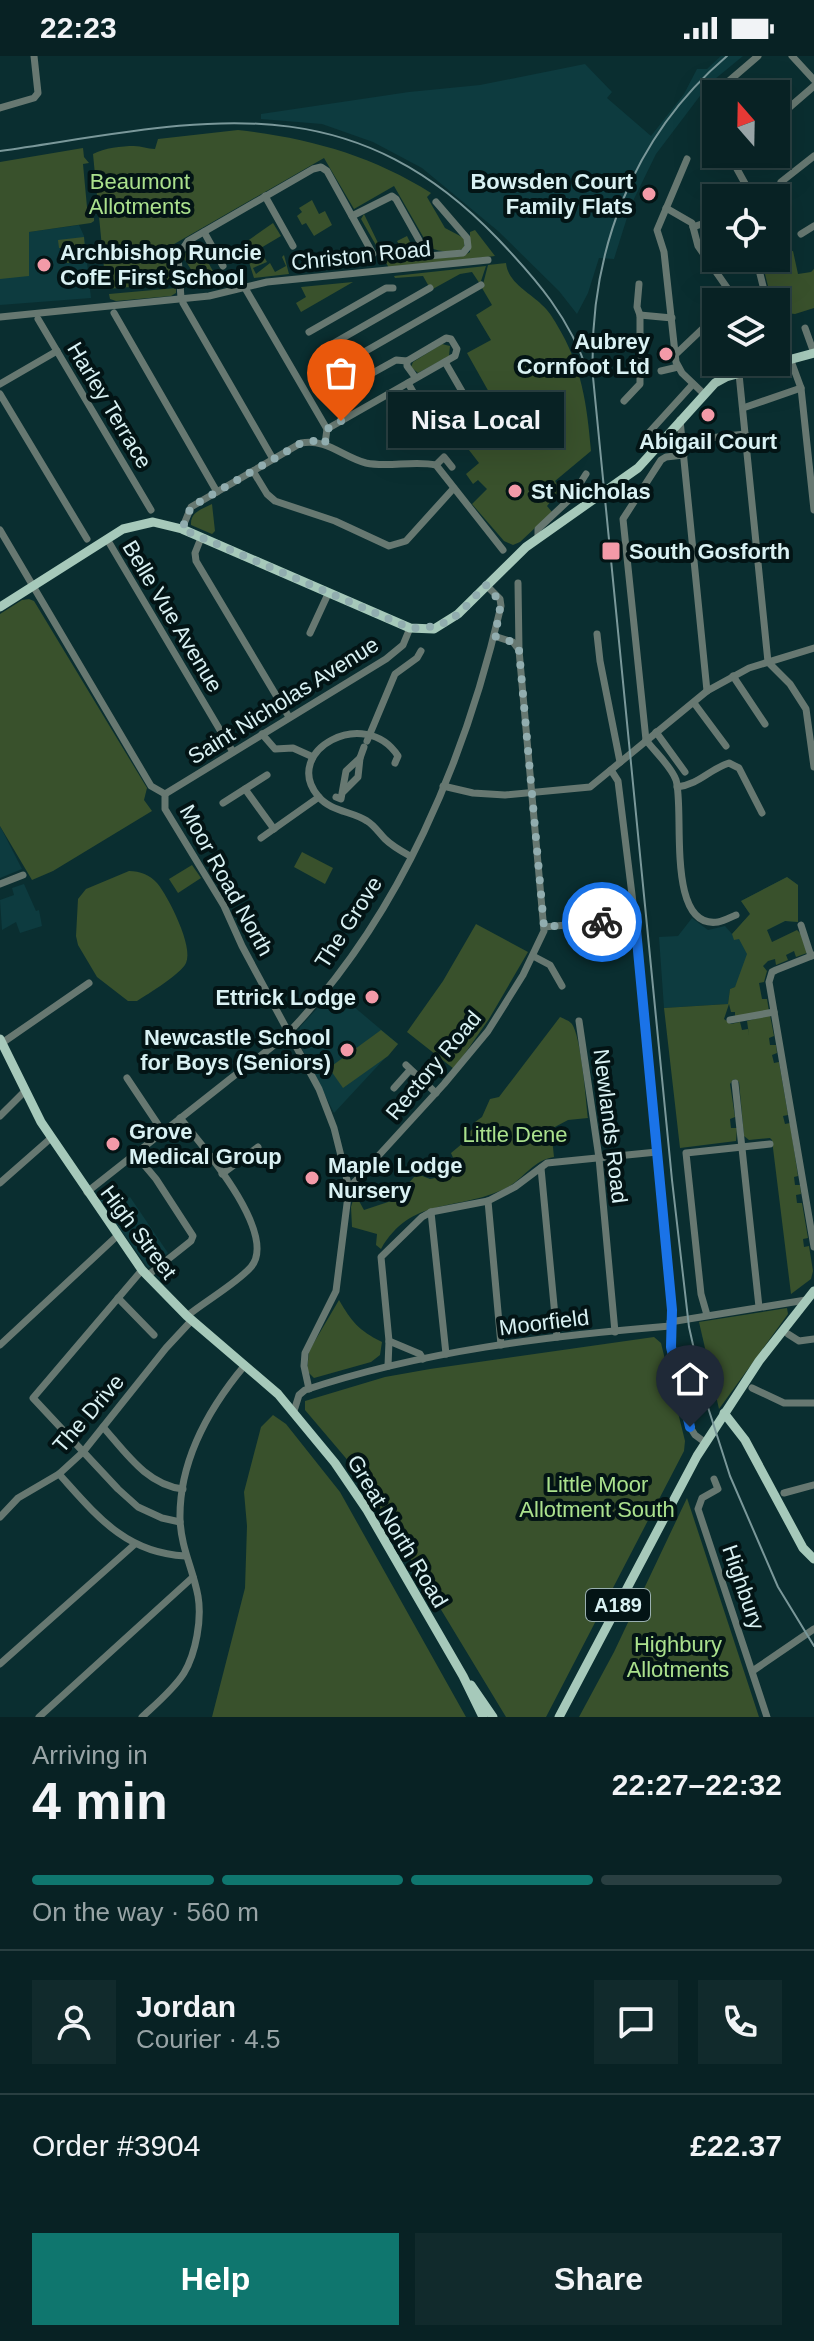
<!DOCTYPE html>
<meta charset="utf-8">
<style>
:root{--surface:#082224;--page:#112a2c;--text:#f1f3f6;--muted:#98a4a6;--line:#293f41;--accent:#0f766e}
body{margin:0;font-family:Helvetica,sans-serif;background:var(--page);color:var(--text);height:100vh;display:flex;flex-direction:column;font-size:30px;white-space:nowrap}
*{box-sizing:border-box;margin:0}
p{font-size:26px;color:var(--muted)}
.icon{flex:none;width:44px;height:44px;fill:none;stroke:currentColor;stroke-width:2;stroke-linecap:round;stroke-linejoin:round}
.map{position:relative;height:1661px;overflow:hidden}
.details{display:flex;flex-direction:column;background:var(--surface);flex:1}
.details>*{flex:none}
.needle{width:52px;rotate:340deg}
.tools{position:absolute;left:702px;top:24px;display:grid;gap:16px}
.tools a{display:grid;place-items:center;width:88px;height:88px;border-radius:0px;background:var(--surface);box-shadow:0 8px 32px #0002,0 0 0 2px var(--line);font-size:40px}
.pin{position:absolute;display:grid;place-items:center;width:68px;height:68px;color:#fff;margin:-82px -34px;border-radius:50% 50% 50% 0;rotate:-45deg;box-shadow:0 0 8px #0007}
.pin .icon{rotate:45deg}
.courier{position:absolute;display:grid;place-items:center;width:80px;height:80px;margin:-40px;border:6px solid #1a73e8;border-radius:50%;background:#fff;color:#222;box-shadow:0 2px 10px #0007}
.bubble{position:absolute;height:56px;border-radius:0px;background:var(--surface);box-shadow:0 8px 32px #0002,0 0 0 2px var(--line);font-size:26px;font-weight:800;line-height:56px;text-align:center}
.head em{font-style:normal;font-weight:800}
.head div{display:flex;flex-direction:column-reverse}
.head{display:flex;align-items:center;justify-content:space-between;height:136px;padding:0 32px}
h1{font-size:52px;font-weight:800;line-height:60px}
.bar{display:grid;grid-template-columns:repeat(4,1fr);gap:12px 8px;align-content:center;height:96px;padding:0 32px}
.bar i{height:10px;border-radius:6px;background:var(--line)}
.bar .on{background:var(--accent)}
.bar p{grid-column:span 4}
.line{display:flex;align-items:center;gap:20px;padding:0 32px;border-top:2px solid var(--line)}
.line div{flex:1}
.round{display:grid;place-items:center;flex:none;width:84px;height:84px;border-radius:0px;background:var(--page)}
.action{display:flex;gap:16px;margin-top:auto;padding:16px 32px}
.action a{flex:1;height:92px;border-radius:0px;background:var(--accent);color:#fff;font-size:32px;font-weight:800;line-height:92px;text-align:center}
.action a+a{background:var(--page);color:var(--text)}
.status{display:flex;justify-content:space-between;align-items:center;height:56px;padding:0 40px;background:var(--surface);direction:ltr}
.status svg{height:22px;fill:currentColor}
.map>svg:first-child{display:block}
.built{fill:#0d3b3f}
.green{fill:#39512c}
.lines{fill:none;stroke-linecap:round;stroke-linejoin:round}
.minor{stroke:#677871;stroke-width:7}
.major{stroke:#a6c9ba;stroke-width:9}
.tram{stroke:#7a989a;stroke-width:2}
.done{stroke:#91adaf;stroke-width:8;stroke-dasharray:0 14.4}
.route{stroke:#1a73e8;stroke-width:10}
.poi-dot{fill:#f39aa8;stroke:#031415;stroke-width:3}
.labels{text-anchor:middle;stroke-width:8;stroke-linejoin:round;paint-order:stroke}
.shield{fill:#031415;stroke:#99afb0;stroke-width:2}
.shield-label{font-size:20px;font-weight:bold;fill:#d9f1f3}
.park-label{font-size:22px;fill:#abe18d;stroke:#031415}
.poi-label{font-size:22px;font-weight:bold;fill:#d9f1f3;stroke:#031415;text-anchor:start}
.street-label{font-size:22px;fill:#d9f1f3;stroke:#031415}
</style>
<div class="status"><b>22:23</b><svg viewBox="0 0 49 12"><path d="M0 12V9h3v3zM5 12V6h3v6zM10 12V3h3v9zM15 12V0h3v12zM26 1h20v11H26zM47 4h2v5h-2z"/></svg></div>
<div class="map">
<svg width="814" height="1661" viewBox="0 0 814 1661">
<rect width="100%" height="100%" fill="#0a2e30"/>
<g class="built">
<polygon points="721,0 743,0 709,28 656,98 631,149 614,203 599,202 588,237 577,258 559,235 498,175 422,112 373,86 322,68 261,63 261,58 409,36 480,29 585,8 612,36 607,42 651,80 684,38 697,13 707,13"/>
<polygon points="79,169 84,180 91,242 0,249 0,180"/>
<polygon points="0,770 22,813 0,822"/>
<polygon points="787,821 798,829 798,866 785,865 767,874 735,931 730,933 728,948 664,952 659,881 678,880 692,862 708,874 725,870 732,878 750,858 741,845"/>
<polygon points="24,828 36,855 39,854 42,870 20,877 16,866 2,874 0,844 14,839 12,832"/>
<polygon points="334,934 398,988 334,1057 298,985 300,971"/>
<polygon points="108,1128 120,1143 125,1144 130,1141 168,1197 148,1212 95,1138"/>
</g>
<g class="green">
<path d="M238,74c70,8 133,25 193,63l-4,4 18,31 19,10v10c-9,6 -25,4 -35,-1l-35,-61 -40,23 -30,-51 -162,93 13,28 -8,5 -61,5 -13,-135c11,-6 29,-8 41,-8 8,0 13,3 21,3l3,-10z"/>
<polygon points="83,92 84,101 89,107 83,108 88,162 94,162 94,165 91,167 29,176 29,220 0,223 0,106"/>
<polygon points="312,144 319,158 325,155 332,169 314,180 306,167 302,169 297,160 302,156 299,152"/>
<polygon points="364,158 379,189 387,185 390,189 386,192 392,201 403,195 397,185 407,180 412,190 406,194 410,202 423,195 428,203 463,200 470,196 470,176 475,174 495,200 389,212 361,163"/>
<polygon points="273,167 281,180 249,199 243,188"/>
<polygon points="84,181 86,205 67,207 66,192 59,192 58,184"/>
<polygon points="198,188 219,226 200,228 182,199"/>
<polygon points="261,195 267,206 253,212 256,218 270,207 275,216 286,210 282,201 284,199 289,218 254,222 248,203"/>
<polygon points="793,195 798,218 811,216 814,213 814,252 795,258 776,256 776,246 772,246 761,202 776,202 776,197"/>
<path d="M506,207c2,20 23,29 36,42 6,5 11,13 15,20 25,41 30,80 34,126l-36,30 6,8 -14,17 5,6 -32,30 -7,3 -9,-4 -32,-37 15,-15 -9,-9 -5,4 -7,-10 13,-11 -17,-22 37,-31 -32,-57 24,-13 -15,-25 16,-10 -10,-17 6,-23z"/>
<polygon points="486,210 480,228 472,216 460,218 431,234 423,220 395,222 394,220"/>
<polygon points="353,226 301,256 296,247 306,241 301,231"/>
<polygon points="176,232 176,237 171,240 116,245 110,243 109,238"/>
<polygon points="442,288 450,290 449,300 418,317 411,311 413,306"/>
<path d="M212,448l3,27 -3,3 -21,-9c-1,-13 11,-16 21,-21z"/>
<polygon points="29,543 34,545 147,732 144,744 152,755 53,815 32,824 0,770 0,558 22,544"/>
<polygon points="302,796 333,812 325,828 294,811"/>
<polygon points="192,809 201,822 178,837 169,823"/>
<path d="M129,815c11,0 21,4 28,12 11,13 37,64 29,80 -5,11 -38,31 -49,38h-9l-31,-24 -19,-32 -2,-9 2,-37 8,-10z"/>
<polygon points="787,821 798,829 798,866 785,865 767,874 772,886 797,874 801,878 807,897 796,901 794,895 786,899 788,904 776,909 775,903 768,905 763,910 767,915 764,926 759,927 762,943 767,943 769,955 735,961 735,956 731,956 729,948 724,963 731,968 740,966 742,974 748,973 749,979 747,965 770,959 774,980 769,982 770,989 776,989 777,997 772,999 774,1007 779,1006 788,1059 783,1060 785,1068 790,1067 798,1120 794,1121 795,1129 800,1129 801,1138 796,1139 797,1147 802,1147 808,1182 803,1183 804,1191 809,1190 813,1215 811,1223 791,1238 772,1084 770,1082 749,1084 744,1080 739,1026 734,1023 730,1028 735,1061 730,1063 731,1072 737,1072 736,1085 680,1092 664,952 728,948 730,933 735,931 747,898 739,883 734,884 732,878 750,858 741,845"/>
<polygon points="476,868 528,896 489,963 454,1013 407,976 443,925"/>
<path d="M560,961c4,2 8,3 11,6 10,10 15,78 17,95l-20,2 -17,9 3,28c-22,3 -32,25 -52,33 -47,21 -91,7 -121,59l-5,-4 1,-11 -25,-7 -1,-20 2,-7 6,1 5,9 30,-10 20,-23 6,-2 10,4 19,-4 6,-13 -4,-9 12,-10 1,-7 11,-9v-5l7,-5 8,-18 9,-2z"/>
<polygon points="381,974 398,988 388,1000 343,1032 329,1012"/>
<path d="M339,1244c13,22 19,30 43,42l-2,13 -9,7 -57,16 -7,-7 2,-20z"/>
<polygon points="787,1252 788,1258 719,1353 699,1266"/>
<polygon points="654,1281 661,1287 685,1385 684,1395 546,1661 506,1661 371,1438 350,1407 305,1354 305,1345 385,1321 430,1313"/>
<polygon points="273,1359 286,1368 340,1436 466,1661 212,1661 245,1532 247,1470 244,1436 261,1371"/>
<polygon points="687,1442 759,1661 579,1661 614,1596"/>
</g>
<g class="lines">
<g class="minor">
<polyline points="792,0 814,24"/>
<polyline points="715,37 758,0"/>
<polyline points="0,52 34,42 38,37 34,0"/>
<polyline points="776,63 814,30"/>
<polyline points="735,98 737,113 753,142"/>
<polyline points="687,103 657,174 664,196 676,306 682,317 703,337"/>
<polyline points="781,126 814,100"/>
<polyline points="265,140 293,190"/>
<polyline points="666,152 692,167 698,190 737,246"/>
<polyline points="352,160 392,140 396,143 428,200 463,197 468,191 467,182 436,146"/>
<polyline points="693,171 716,163"/>
<polyline points="204,176 223,210"/>
<polyline points="801,178 814,170"/>
<polyline points="756,202 767,246"/>
<polyline points="714,213 729,202"/>
<polyline points="245,232 327,373 325,388"/>
<polyline points="181,242 178,200 188,185 313,113 321,111 327,115 373,198"/>
<polyline points="183,247 273,403"/>
<polyline points="114,257 217,436"/>
<polyline points="640,259 672,262"/>
<polyline points="0,261 209,240 267,226 488,204"/>
<polyline points="38,263 151,454"/>
<polyline points="805,272 814,297"/>
<polyline points="309,276 386,232 393,232"/>
<polyline points="320,295 430,232"/>
<polyline points="675,299 716,260"/>
<polyline points="791,305 801,332 814,454"/>
<polyline points="445,306 478,363"/>
<polyline points="331,315 481,229"/>
<polyline points="661,315 678,311"/>
<polyline points="739,318 768,606 790,628 806,653 814,711"/>
<polyline points="408,327 441,385"/>
<polyline points="0,328 57,295"/>
<polyline points="342,334 396,304 407,305"/>
<polyline points="0,338 87,483"/>
<polyline points="624,345 640,328 640,259 637,251 639,228"/>
<polyline points="743,352 801,332"/>
<polyline points="680,364 707,635"/>
<polyline points="327,373 455,300 457,293 451,283 446,282 407,305 407,310 415,321"/>
<polyline points="644,382 693,328"/>
<polyline points="683,385 745,378"/>
<polyline points="436,409 444,401 452,411"/>
<polyline points="253,415 267,438 275,445 335,465 389,490 406,485 453,433"/>
<path d="M182,473l9,-22 110,-64c25,-5 42,14 65,20 22,5 47,-3 70,2l67,85"/>
<polyline points="0,474 151,730 165,738 165,753 224,850 242,890 319,1033 334,1072 349,1132 336,1235 305,1297 304,1310 309,1333"/>
<polyline points="538,481 538,473 571,442 586,418"/>
<polyline points="201,482 195,497 196,505 289,661"/>
<polyline points="107,483 233,696"/>
<polyline points="310,577 328,538"/>
<polyline points="597,578 600,605 620,706"/>
<polyline points="494,580 513,586 519,594"/>
<polyline points="733,620 765,668"/>
<polyline points="694,647 726,690"/>
<polyline points="656,676 685,716"/>
<polyline points="262,678 275,693 293,692 313,701"/>
<polyline points="646,684 623,463 661,404 666,401 684,399"/>
<path d="M646,684c9,12 25,26 30,40 9,29 -11,150 42,142 6,-1 13,-5 18,-7"/>
<polyline points="367,685 395,618 417,602 421,595"/>
<path d="M395,707l3,-7c-33,-51 -117,-5 -80,40 13,16 34,15 49,25 7,4 12,12 18,18 7,7 16,12 25,17"/>
<polyline points="611,714 618,725 635,863 672,1254 671,1291 690,1371 695,1379 706,1387"/>
<polyline points="443,730 473,737 505,739 590,731 707,635 749,612 814,592"/>
<path d="M677,731c23,-3 31,-17 52,-24l10,5 23,45"/>
<polyline points="245,733 274,773"/>
<polyline points="344,735 358,721 360,702"/>
<polyline points="165,738 386,603 403,589 410,572"/>
<polyline points="336,741 341,743 346,715 360,702 364,691"/>
<polyline points="223,747 267,719"/>
<polyline points="261,782 319,741"/>
<polyline points="0,828 23,819"/>
<polyline points="801,869 811,900"/>
<polyline points="544,871 635,863"/>
<polyline points="814,899 776,914 772,916 769,926 814,1191"/>
<polyline points="533,900 550,909 562,930"/>
<polyline points="730,964 774,956"/>
<polyline points="579,965 599,1102 615,1276"/>
<polyline points="2,987 89,927"/>
<polyline points="406,1009 436,1037"/>
<polyline points="127,1022 163,1076"/>
<polyline points="735,1027 759,1251"/>
<polyline points="394,1032 410,1014"/>
<polyline points="0,1060 25,1035"/>
<path d="M180,1062c22,27 99,116 71,149 -14,16 -47,35 -64,49"/>
<polyline points="135,1098 156,1123 193,1180 191,1185 147,1220"/>
<polyline points="541,1112 557,1281"/>
<polyline points="222,1118 258,1091"/>
<polyline points="0,1127 51,1082"/>
<polyline points="349,1132 444,1028 488,975 523,919 544,875 519,594 518,527"/>
<path d="M87,1136c46,-36 92,-73 138,-109 21,-17 47,-34 66,-53 109,-114 175,-272 210,-424l-1,-7 -14,-14"/>
<polyline points="488,1145 501,1289"/>
<polyline points="431,1156 446,1298"/>
<polyline points="142,1214 33,1342 118,1433 138,1451 162,1462 180,1466"/>
<polyline points="118,1242 154,1279"/>
<polyline points="707,1259 701,1238 686,1097 770,1088"/>
<polyline points="670,1266 806,1244"/>
<polyline points="788,1278 799,1285 814,1283"/>
<polyline points="389,1285 420,1298 423,1303"/>
<polyline points="0,1289 117,1180"/>
<polyline points="388,1310 389,1285 381,1201 422,1161 431,1156 488,1145 515,1131 547,1107 657,1096"/>
<polyline points="752,1332 784,1347 814,1347"/>
<path d="M294,1355l5,-16 6,-5c117,-39 242,-54 365,-64"/>
<path d="M103,1371c23,26 44,58 80,62"/>
<path d="M59,1418c37,41 66,79 126,82"/>
<polyline points="714,1423 718,1433 702,1442 698,1453 767,1661"/>
<polyline points="784,1437 814,1429"/>
<polyline points="0,1461 18,1442 59,1418 83,1396 166,1292 192,1264"/>
<polyline points="0,1608 135,1488"/>
<polyline points="754,1614 814,1573"/>
<polyline points="39,1661 193,1521"/>
<path d="M142,1661c14,-13 32,-28 42,-44 12,-20 18,-54 14,-77 -5,-27 -17,-48 -18,-77 -1,-58 29,-111 65,-154"/>
</g>
<g class="major">
<polyline points="0,551 123,473 153,466 182,473 410,572 434,573 458,558 526,491 638,412 715,327 726,321 814,297"/>
<polyline points="0,983 41,1066 142,1214 187,1260 278,1338 335,1407 367,1454 463,1620 483,1661"/>
<polyline points="724,1357 745,1384 803,1492 814,1503"/>
<polyline points="471,1629 493,1661"/>
<polyline points="559,1661 697,1400 759,1305 814,1235"/>
</g>
<g class="tram">
<path d="M727,0c-95,81 -139,198 -134,321l79,803 17,147 16,71 25,78 48,111 36,59"/>
<path d="M0,95c195,-28 344,-73 498,88 39,41 72,79 90,134"/>
</g>
</g>
<g class="lines">
<path class="done" d="M341,365l-14,8 -2,15 -11,-3 -13,2 -110,64 -9,22 228,99c42,1 49,-15 76,-43 20,20 14,26 8,51l19,6 6,8 25,277 58,-5"/>
<polyline class="route" points="602,866 635,863 672,1254 671,1291 690,1371"/>
</g>
<g class="poi-dot">
<circle cx="649" cy="138" r="8"/>
<circle cx="44" cy="209" r="8"/>
<circle cx="666" cy="298" r="8"/>
<circle cx="708" cy="359" r="8"/>
<circle cx="515" cy="435" r="8"/>
<rect x="601" y="485" width="20" height="20" rx="4"/>
<circle cx="372" cy="941" r="8"/>
<circle cx="347" cy="994" r="8"/>
<circle cx="113" cy="1088" r="8"/>
<circle cx="312" cy="1122" r="8"/>
</g>
<g class="labels">
<rect class="shield" x="586" y="1533" width="64" height="32" rx="6"/>
<g class="shield-label">
<text x="618" y="1556">A189</text>
</g>
<g class="park-label">
<text x="140" y="133">Beaumont<tspan x="140" dy="25">Allotments</tspan></text>
<text x="515" y="1086">Little Dene</text>
<text x="597" y="1436">Little Moor<tspan x="597" dy="25">Allotment South</tspan></text>
<text x="678" y="1596">Highbury<tspan x="678" dy="25">Allotments</tspan></text>
</g>
<g class="poi-label">
<text x="633" y="133" text-anchor="end">Bowsden Court<tspan x="633" dy="25">Family Flats</tspan></text>
<text x="60" y="204">Archbishop Runcie<tspan x="60" dy="25">CofE First School</tspan></text>
<text x="650" y="293" text-anchor="end">Aubrey<tspan x="650" dy="25">Cornfoot Ltd</tspan></text>
<text x="708" y="393" text-anchor="middle">Abigail Court</text>
<text x="531" y="443">St Nicholas</text>
<text x="629" y="503">South Gosforth</text>
<text x="356" y="949" text-anchor="end">Ettrick Lodge</text>
<text x="331" y="989" text-anchor="end">Newcastle School<tspan x="331" dy="25">for Boys (Seniors)</tspan></text>
<text x="129" y="1083">Grove<tspan x="129" dy="25">Medical Group</tspan></text>
<text x="328" y="1117">Maple Lodge<tspan x="328" dy="25">Nursery</tspan></text>
</g>
<g class="street-label">
<text transform="translate(361 199) rotate(-6)" y="8">Christon Road</text>
<text transform="translate(110 349) rotate(59)" y="8">Harley Terrace</text>
<text transform="translate(173 560) rotate(59)" y="8">Belle Vue Avenue</text>
<text transform="translate(283 644) rotate(-32)" y="8">Saint Nicholas Avenue</text>
<text transform="translate(227 824) rotate(61)" y="8">Moor Road North</text>
<text transform="translate(348 866) rotate(-57)" y="8">The Grove</text>
<text transform="translate(433 1009) rotate(-50)" y="8">Rectory Road</text>
<text transform="translate(611 1070) rotate(83)" y="8">Newlands Road</text>
<text transform="translate(139 1176) rotate(53)" y="8">High Street</text>
<text transform="translate(544 1266) rotate(-7)" y="8">Moorfield</text>
<text transform="translate(88 1357) rotate(-49)" y="8">The Drive</text>
<text transform="translate(398 1475) rotate(59)" y="8">Great North Road</text>
<text transform="translate(744 1531) rotate(71)" y="8">Highbury</text>
</g>
</g>
</svg>
<div class="tools">
<a><svg class="needle" viewBox="-14 -14 28 28"><path d="M0-13l5 13h-10z" fill="#e53935"/><path d="M0 13l5-13h-10z" fill="#98a4a6"/></svg></a>
<a><svg class="icon" aria-label="locate" viewBox="0 0 24 24"><circle cx="12" cy="12" r="6"/><path d="M12 2v4M12 18v4M2 12h4M18 12h4"/></svg></a>
<a><svg class="icon" aria-label="layers" viewBox="0 0 24 24"><path d="M12 4l9 5-9 5-9-5zM3 14l9 5 9-5"/></svg></a>
</div>
<div class="pin" style="left:341px;top:365px;background:#ea580c"><svg class="icon" aria-label="bag" viewBox="0 0 24 24"><path d="M5 8h14l-1 12H6zM9 8a3 3 0 0 1 6 0"/></svg></div>
<div class="pin" style="left:690px;top:1371px;background:#1f2937"><svg class="icon" aria-label="home" viewBox="0 0 24 24"><path d="M3 11l9-7 9 7M6 9v11h12V9"/></svg></div>
<div class="courier" style="left:602px;top:866px"><svg class="icon" aria-label="bike" viewBox="0 0 24 24"><circle cx="6" cy="16" r="4"/><circle cx="18" cy="16" r="4"/><path d="M6 16l4-8h5l3 8M10 8l3 8H6M13 5h3"/></svg></div>
<div class="bubble" style="left:388px;top:336px;width:176px">Nisa Local</div>
</div>
<section class="details">
<div class="head"><div><h1>4 min</h1><p>Arriving in</p></div><em>22:27–22:32</em></div>
<div class="bar"><i class="on"></i><i class="on"></i><i class="on"></i><i></i><p>On the way · 560 m</p></div>
<div class="line" style="height:144px"><a class="round"><svg class="icon" aria-label="person" viewBox="0 0 24 24"><circle cx="12" cy="8" r="4"/><path d="M4 21q1-7 8-7t8 7"/></svg></a><div><b>Jordan</b><p>Courier · 4.5</p></div><a class="round"><svg class="icon" aria-label="chat" viewBox="0 0 24 24"><path d="M4 5h16v11H9l-5 4z"/></svg></a><a class="round"><svg class="icon" aria-label="phone" viewBox="0 0 24 24"><path d="M5 4h4l2 5-3 2q2 4 5 5l2-3 5 2v4C11 20 4 13 5 4z"/></svg></a></div>
<div class="line" style="height:104px"><div>Order #3904</div><b>£22.37</b></div>
<div class="action"><a>Help</a><a>Share</a></div>
</section>
